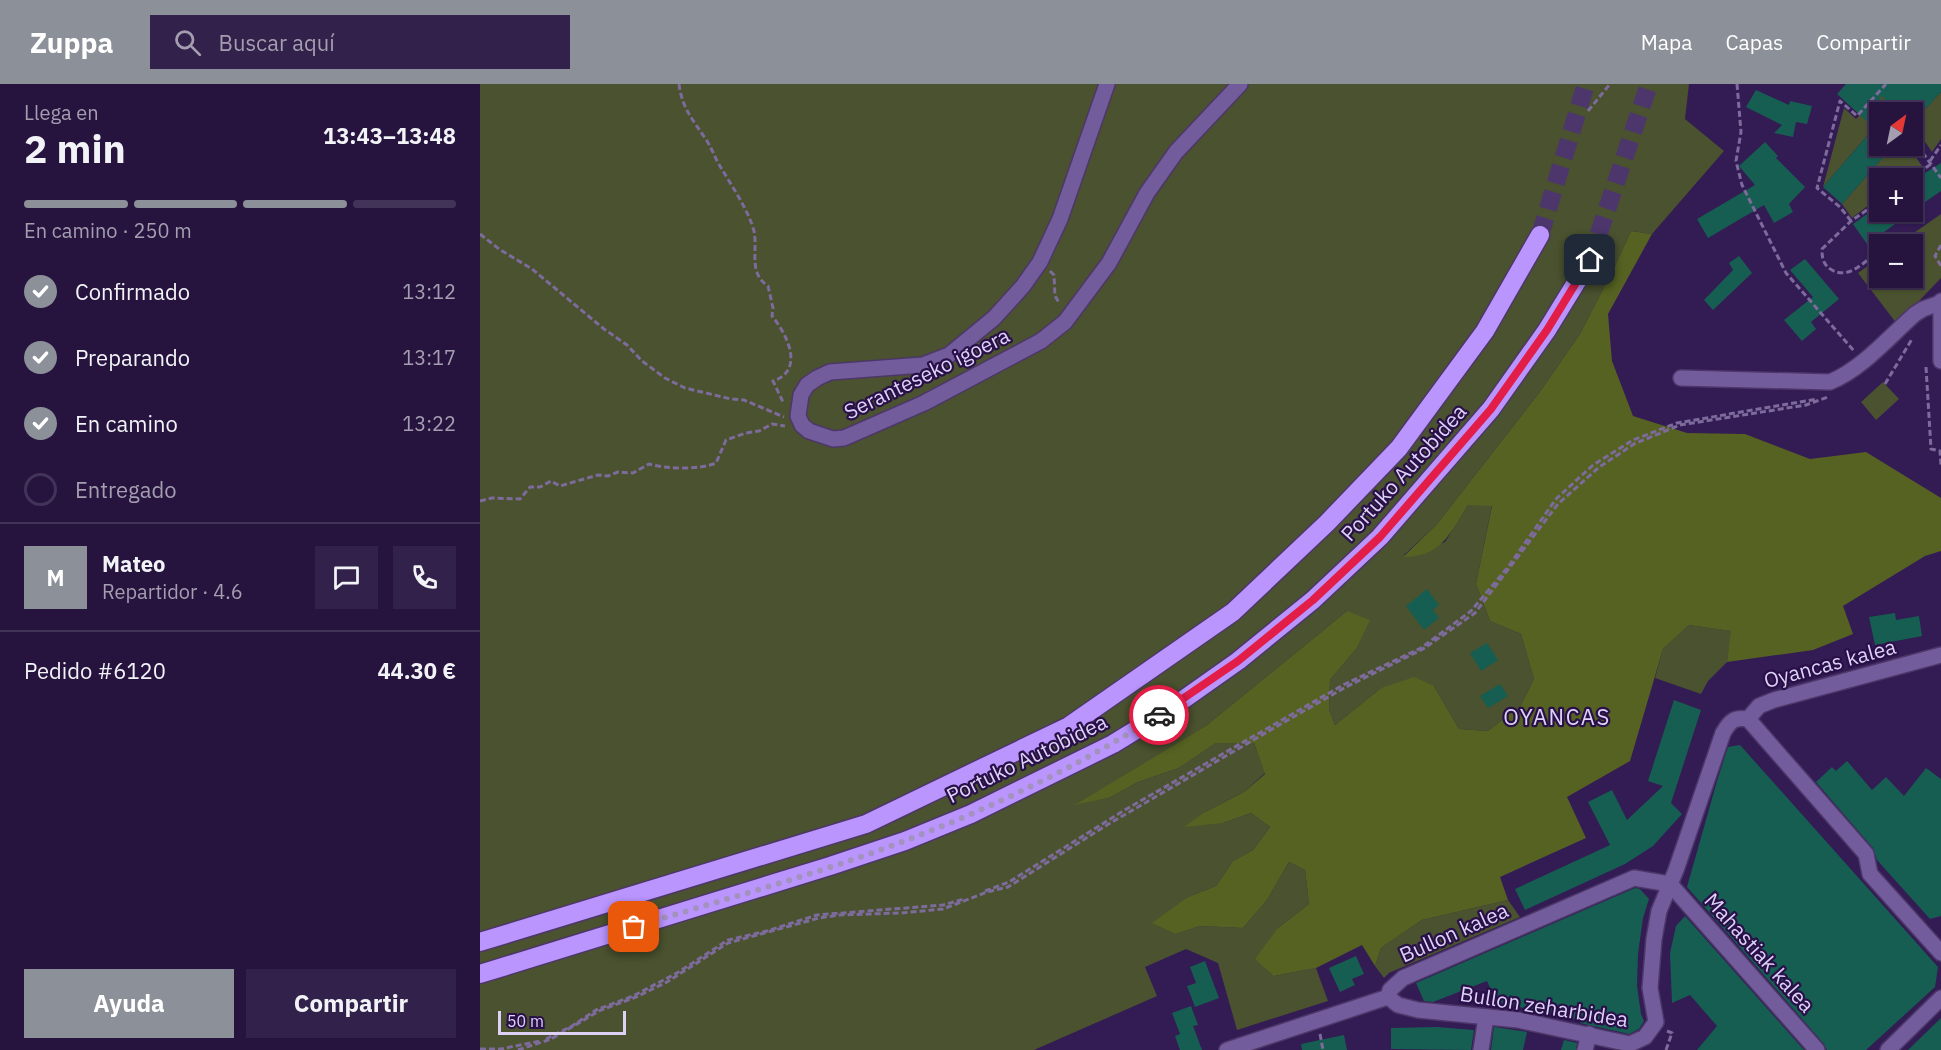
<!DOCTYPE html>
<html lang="es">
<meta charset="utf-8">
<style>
:root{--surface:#26143f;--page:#32214a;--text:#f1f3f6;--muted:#a49eb0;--line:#423359;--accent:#8c9099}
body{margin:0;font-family:"IBM Plex Sans",sans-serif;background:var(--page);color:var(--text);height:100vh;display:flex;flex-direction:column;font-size:22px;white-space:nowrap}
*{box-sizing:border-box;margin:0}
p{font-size:20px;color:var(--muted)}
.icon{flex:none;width:33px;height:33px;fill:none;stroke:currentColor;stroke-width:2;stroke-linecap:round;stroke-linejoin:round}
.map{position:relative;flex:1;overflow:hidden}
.sheet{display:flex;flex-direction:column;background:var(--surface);width:480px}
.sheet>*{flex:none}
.needle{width:39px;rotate:33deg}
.buttons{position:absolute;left:1389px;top:18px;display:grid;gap:12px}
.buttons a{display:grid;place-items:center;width:54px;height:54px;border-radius:0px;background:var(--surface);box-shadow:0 2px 4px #0004,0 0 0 2px var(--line);font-size:30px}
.scale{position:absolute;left:18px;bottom:15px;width:128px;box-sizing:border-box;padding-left:6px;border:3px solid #ddd2f6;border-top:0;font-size:16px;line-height:21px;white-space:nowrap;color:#ddd2f6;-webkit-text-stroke:4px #291049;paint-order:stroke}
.pin{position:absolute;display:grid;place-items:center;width:51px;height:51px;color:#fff;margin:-26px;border-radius:12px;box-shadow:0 3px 9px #0006}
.courier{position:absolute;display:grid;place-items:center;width:60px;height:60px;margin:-30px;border:4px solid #e11d48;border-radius:50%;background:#fff;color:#222;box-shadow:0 2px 8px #0007}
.overview em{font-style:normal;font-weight:700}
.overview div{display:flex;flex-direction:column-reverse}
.overview{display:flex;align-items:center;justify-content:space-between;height:102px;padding:0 24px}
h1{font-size:39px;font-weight:700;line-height:45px}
.bar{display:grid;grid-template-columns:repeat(4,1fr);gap:9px 6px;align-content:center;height:72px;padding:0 24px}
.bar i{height:8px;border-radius:4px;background:var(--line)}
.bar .current{background:var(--accent)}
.bar p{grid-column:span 4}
.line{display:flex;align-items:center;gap:15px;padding:0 24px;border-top:2px solid var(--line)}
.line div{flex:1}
.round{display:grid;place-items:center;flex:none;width:63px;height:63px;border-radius:0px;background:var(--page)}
ol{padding:0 24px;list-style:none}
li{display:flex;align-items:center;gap:18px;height:66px}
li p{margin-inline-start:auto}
li .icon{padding:6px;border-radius:50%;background:var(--accent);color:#fff;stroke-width:4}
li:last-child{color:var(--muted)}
li i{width:33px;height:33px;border:3px solid var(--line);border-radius:50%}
.button{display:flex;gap:12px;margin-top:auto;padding:12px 24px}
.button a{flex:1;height:69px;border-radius:0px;background:var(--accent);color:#fff;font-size:24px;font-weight:700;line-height:69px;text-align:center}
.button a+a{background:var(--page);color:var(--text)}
header{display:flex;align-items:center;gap:36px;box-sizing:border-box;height:84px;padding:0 30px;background:var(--accent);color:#fff}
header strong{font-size:28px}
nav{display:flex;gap:33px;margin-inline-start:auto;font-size:21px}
.search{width:420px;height:54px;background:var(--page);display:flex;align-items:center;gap:15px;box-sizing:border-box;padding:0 21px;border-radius:0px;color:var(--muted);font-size:22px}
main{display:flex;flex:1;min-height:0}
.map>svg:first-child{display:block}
.green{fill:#4a522f}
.forest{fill:#566222}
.building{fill:#165e52}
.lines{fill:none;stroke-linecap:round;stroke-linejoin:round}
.motorway-tunnel{stroke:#4c366c;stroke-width:18;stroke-dasharray:18 9;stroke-linecap:butt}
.pedestrian-casing{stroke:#4d3769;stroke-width:18}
.minor-casing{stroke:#4d3769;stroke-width:18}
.motorway-casing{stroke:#4d3769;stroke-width:21}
.path{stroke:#7d6b9b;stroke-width:3;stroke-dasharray:6 3;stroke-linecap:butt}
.pedestrian{stroke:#735c9c;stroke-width:15}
.minor{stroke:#735c9c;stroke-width:15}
.motorway{stroke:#ba95fe;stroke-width:18}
.done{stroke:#a292bd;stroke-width:6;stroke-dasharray:0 10.8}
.route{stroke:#e11d48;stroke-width:8}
.labels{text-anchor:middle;stroke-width:4.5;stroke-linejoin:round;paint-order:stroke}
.street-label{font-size:21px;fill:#ddd2f6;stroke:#291049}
.neighbourhood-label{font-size:22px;letter-spacing:1.5px;fill:#ddd2f6;stroke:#291049}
</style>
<header>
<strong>Zuppa</strong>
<div class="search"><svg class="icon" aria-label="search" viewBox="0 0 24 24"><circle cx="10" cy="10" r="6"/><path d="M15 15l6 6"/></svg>Buscar aquí</div>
<nav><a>Mapa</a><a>Capas</a><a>Compartir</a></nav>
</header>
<main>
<section class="sheet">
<div class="overview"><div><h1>2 min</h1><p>Llega en</p></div><em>13:43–13:48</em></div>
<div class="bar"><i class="current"></i><i class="current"></i><i class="current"></i><i></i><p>En camino · 250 m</p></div>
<ol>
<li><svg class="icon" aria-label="check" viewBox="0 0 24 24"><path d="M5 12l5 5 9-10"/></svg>Confirmado<p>13:12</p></li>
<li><svg class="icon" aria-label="check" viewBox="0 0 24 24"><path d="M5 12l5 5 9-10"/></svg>Preparando<p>13:17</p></li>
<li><svg class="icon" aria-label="check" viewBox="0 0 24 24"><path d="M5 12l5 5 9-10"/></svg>En camino<p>13:22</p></li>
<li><i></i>Entregado</li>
</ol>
<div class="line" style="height:108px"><b class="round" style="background:var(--accent);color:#fff">M</b><div><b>Mateo</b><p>Repartidor · 4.6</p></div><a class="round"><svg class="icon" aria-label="chat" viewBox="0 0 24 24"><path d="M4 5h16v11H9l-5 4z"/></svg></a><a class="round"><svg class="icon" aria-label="phone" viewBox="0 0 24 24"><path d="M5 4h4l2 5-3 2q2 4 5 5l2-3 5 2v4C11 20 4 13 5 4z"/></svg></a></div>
<div class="line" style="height:78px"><div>Pedido #6120</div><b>44.30 €</b></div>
<div class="button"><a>Ayuda</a><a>Compartir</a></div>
</section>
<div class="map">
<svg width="1461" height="966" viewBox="0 0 1461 966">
<rect width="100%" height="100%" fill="#331b54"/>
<g class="green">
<polygon points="0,0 1209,0 1205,35 1244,67 1172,150 1151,147 1134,184 1100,250 1059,309 957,440 923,472 965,458 988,421 1012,421 996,500 1010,537 1041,550 1054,595 1041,621 1008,647 979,645 954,602 901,604 855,641 849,625 850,596 876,565 867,527 727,641 596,720 629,714 658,698 699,684 736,659 774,659 785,689 764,708 725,728 743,739 771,729 790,743 773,766 753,777 736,802 708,813 696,850 720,842 763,844 787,816 809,778 825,786 829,820 798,844 794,892 836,884 848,917 757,946 738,879 706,865 665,883 677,912 554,966 0,966"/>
<polygon points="1410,0 1414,23 1416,25 1413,28 1400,28 1399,38 1343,103 1364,24 1376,35"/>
<polygon points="1461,8 1461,55 1452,68 1432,39"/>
<polygon points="1413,62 1428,62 1442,82 1426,94 1400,94 1399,113 1372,134 1362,120"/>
<polygon points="1461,130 1461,194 1417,240 1378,189 1399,174 1400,194 1432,194 1432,160 1418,160"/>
<polygon points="1403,298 1419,315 1396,336 1381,318"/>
<polygon points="1209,541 1252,547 1247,578 1228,597 1221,610 1175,594 1183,565"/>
<polygon points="1028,816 1040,833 909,889 904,894 895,882 901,864 942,836"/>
</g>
<path class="forest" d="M1151,147l21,3 -44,80 4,47 21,55 54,17 58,1 65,25 56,-7 75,46v53l-16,5 -82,50 10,28 -40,16 -86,12 4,-31 -42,-6 -26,24 -33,112 -63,36 19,41 -86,39 8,23 -86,20 -41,28 -6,18 -13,-21 -46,23 -42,8 -19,-17 23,-31 31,-24 -4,-34 -16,-8 -22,38 -24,28 -43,-2 -24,8 -24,-11 36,-26 28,-11 17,-25 20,-11 17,-23 -19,-14 -28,10 -39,4 21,-15 39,-20 21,-18 -11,-31h-38l-37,25 -41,14 -29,16 -35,7 133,-80 140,-114 23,9 -14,29 -26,31 -1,29 6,16 46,-37 33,-11 20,9 25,43 29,2 33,-26 13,-26 -13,-45 -31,-13 -14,-37 16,-78 -24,-1c-18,29 -27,52 -65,52l34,-33 102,-131 41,-59 34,-66z"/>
<g class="building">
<polygon points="1366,0 1461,0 1461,8 1432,39 1432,28 1419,28 1400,11 1400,62 1413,62 1362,120 1343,103 1394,44 1357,10"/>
<polygon points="1276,6 1309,21 1310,17 1332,22 1327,40 1316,38 1313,53 1294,49 1302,41 1266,23"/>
<polygon points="1285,58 1298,72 1296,74 1325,103 1309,120 1313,128 1294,139 1284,121 1228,154 1217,135 1275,101 1259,82"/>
<polygon points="1461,79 1461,107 1432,127 1432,97"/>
<polygon points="1400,121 1400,128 1432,128 1387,160 1373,140"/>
<polygon points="1259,172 1272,189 1233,226 1224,216 1253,186 1249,179"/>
<polygon points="1325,175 1359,215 1331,238 1336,245 1322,257 1304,236 1333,213 1310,186"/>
<polygon points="947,505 959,521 953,526 959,534 944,546 926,522"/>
<polygon points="1415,529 1416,536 1439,532 1442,552 1395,561 1389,533"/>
<polygon points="1007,559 1018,576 1001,587 990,569"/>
<polygon points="1020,600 1028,612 1008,624 1000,612"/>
<polygon points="1194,616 1221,626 1191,719 1202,730 1173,762 1145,780 1045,826 1035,805 1130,761 1108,718 1132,706 1147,736 1183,702 1168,697"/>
<polygon points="1260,661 1458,883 1455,903 1386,966 1347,966 1344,960 1207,803 1237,697 1248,663"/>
<polygon points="1367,677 1392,706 1406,693 1424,712 1446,684 1461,695 1461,832 1450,835 1397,776 1393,764 1336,698 1352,683 1356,687"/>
<polygon points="1155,804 1160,805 1169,815 1163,834 1158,870 1157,902 1161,930 1164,937 1159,945 1149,950 1100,939 1100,936 1016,918 1007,897 953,918 944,917 936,899"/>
<polygon points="1205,832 1324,966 1217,966 1237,942 1210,911 1192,919 1190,869 1196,842"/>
<polygon points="876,872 884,890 872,895 875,901 860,908 849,884"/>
<polygon points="725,877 739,914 715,923 707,902 716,899 710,883"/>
<polygon points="711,922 718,941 713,942 722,966 700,966 695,952 700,950 692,929"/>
<polygon points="1461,934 1461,966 1428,966"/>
<polygon points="957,943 994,946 991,966 911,965 911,944"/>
<polygon points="1014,943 1047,948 1043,966 1011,966"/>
<polygon points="864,951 867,966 822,966 821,960"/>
<polygon points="1084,956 1097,959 1096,966 1081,966"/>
</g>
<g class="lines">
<g class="motorway-tunnel">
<polyline points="1060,151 1106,0"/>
<polyline points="1110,176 1169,0"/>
</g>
<defs>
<polyline id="pedestrian" points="1105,966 1109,950"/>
<g id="minor">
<polyline points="627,0 580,135 560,178 543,202 514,234 469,271 443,281 350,288 337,294 327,301 321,311 318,332 322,341 329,347 353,355 364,354 444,319 561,257 585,238 629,179 667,109 696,68 760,0"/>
<polyline points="1461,217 1461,277"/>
<path d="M1201,294l149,4c32,-13 59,-45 85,-68l8,-5 17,-6"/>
<polyline points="1268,635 1386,770 1390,790 1461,869"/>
<polyline points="1268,635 1279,622 1294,616 1461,571"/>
<polyline points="1190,800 1337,966"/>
<path d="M908,913l10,8 20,5 100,10 112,24 15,-7 11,-15 -6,-34 4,-49 5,-28 17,-41 47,-137c7,-12 11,-16 25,-14"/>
<polyline points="747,966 908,913 910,906 923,894 1154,794 1190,800"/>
<polyline points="1001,966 1006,933"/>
<polyline points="1408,966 1461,914"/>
</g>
<g id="motorway">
<polyline points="0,858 386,740 589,642 753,528 847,439 919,364 1005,247 1060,151"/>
<polyline points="0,890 350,782 425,757 491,730 633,660 690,625 758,577 833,516 900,453 1011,325 1067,246 1110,176"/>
</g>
</defs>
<use href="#pedestrian" class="pedestrian-casing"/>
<use href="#minor" class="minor-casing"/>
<use href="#motorway" class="motorway-casing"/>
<g class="path">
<path d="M199,0c3,25 15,37 28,57 5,8 8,17 13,25 11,19 28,43 34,65 4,20 -6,42 14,55l5,22 -1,8c14,17 34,54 1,65l11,23"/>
<polyline points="1257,0 1261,48 1256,77 1262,101 1306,189 1374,267"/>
<polyline points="1108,27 1130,0"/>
<polyline points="1432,54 1461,94"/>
<polyline points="1450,77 1461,61"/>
<polyline points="1431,94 1451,80"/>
<polyline points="1371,137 1360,123 1337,104 1360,17 1377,32 1406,0"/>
<polyline points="0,150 19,165 52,185 124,245 147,261 162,277 185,294 205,304 251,315 264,316 304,333"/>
<polyline points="1461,161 1455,172 1461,182"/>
<path d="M1394,171c-12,9 -26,24 -42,15 -9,-5 -10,-12 -10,-21l29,-28 29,-20"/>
<polyline points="570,187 574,191 575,212 580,220"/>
<polyline points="1446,283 1451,365 1460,367 1461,381"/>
<polyline points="1405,300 1432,255"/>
<path d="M0,417l12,-3 28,1 10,-12h10l11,-6 9,5 38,-11 10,1 10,-4 15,1 16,-9c17,5 50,6 67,-1l10,-23 20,-7 13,-2 13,-7 13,2"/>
<polyline points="505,807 529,798 643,727 863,601 941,564 991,527 1028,483 1076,415 1113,381 1153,356 1197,339 1337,315"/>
<polyline points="840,950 843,966"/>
<polyline points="66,955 92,942 116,926 153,912 197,889 248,856 287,847 337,831 463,821 484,815"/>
<polyline points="0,965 21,965 60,957"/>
<polyline points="38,966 71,955 121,926 156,913 187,898 248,859 339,834 360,831 421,829 463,825 507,808 528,803 627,741 794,644 866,603 943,565 995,529 1078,420 1118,384 1154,360 1200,341 1326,321 1348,313"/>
<polyline points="1186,966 1192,949 1187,947"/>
</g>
<use href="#pedestrian" class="pedestrian"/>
<use href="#minor" class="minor"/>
<use href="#motorway" class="motorway"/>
</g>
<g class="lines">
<path class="done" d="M154,843c91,-28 184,-53 273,-87 87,-33 173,-75 252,-125"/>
<polyline class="route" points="679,631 758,577 833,516 900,453 1011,325 1067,246 1110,176"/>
</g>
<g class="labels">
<g class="street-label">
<text transform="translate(447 290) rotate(-26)" y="7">Seranteseko igoera</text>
<text transform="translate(924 389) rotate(-48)" y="7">Portuko Autobidea</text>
<text transform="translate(1350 580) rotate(-15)" y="7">Oyancas kalea</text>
<text transform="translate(547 675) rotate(-26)" y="7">Portuko Autobidea</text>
<text transform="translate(974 849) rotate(-24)" y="7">Bullon kalea</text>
<text transform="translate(1279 869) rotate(48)" y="7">Mahastiak kalea</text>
<text transform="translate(1064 923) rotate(9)" y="7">Bullon zeharbidea</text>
</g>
<g class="neighbourhood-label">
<text x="1077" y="641">OYANCAS</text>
</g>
</g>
</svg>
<div class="buttons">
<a><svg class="needle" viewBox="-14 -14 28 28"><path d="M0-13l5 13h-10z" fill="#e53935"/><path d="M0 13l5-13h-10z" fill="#a49eb0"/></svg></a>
<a>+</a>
<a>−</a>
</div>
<div class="scale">50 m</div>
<div class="pin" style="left:154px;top:843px;background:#ea580c"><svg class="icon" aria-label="bag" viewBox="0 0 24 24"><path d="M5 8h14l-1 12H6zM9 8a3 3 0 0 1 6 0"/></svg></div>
<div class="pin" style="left:1110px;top:176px;background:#1f2937"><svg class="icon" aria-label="home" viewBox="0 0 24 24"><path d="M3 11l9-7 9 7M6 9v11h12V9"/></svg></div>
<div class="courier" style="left:679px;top:631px"><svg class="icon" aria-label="car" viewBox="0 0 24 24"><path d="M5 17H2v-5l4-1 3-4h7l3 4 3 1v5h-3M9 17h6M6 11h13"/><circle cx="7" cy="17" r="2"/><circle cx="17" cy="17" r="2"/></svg></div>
</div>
</main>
